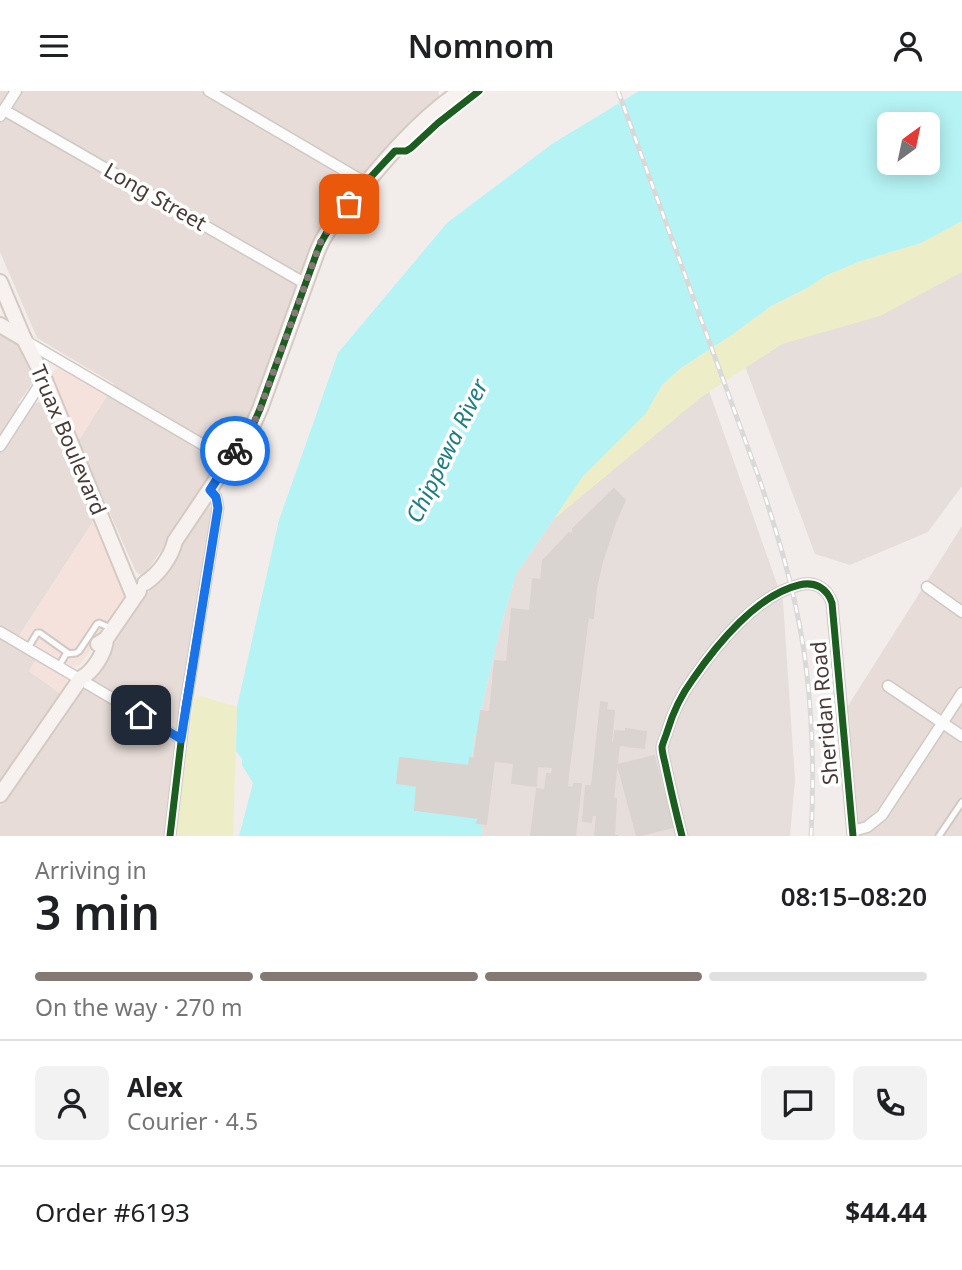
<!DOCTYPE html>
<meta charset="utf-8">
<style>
:root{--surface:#fff;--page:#f2f2f2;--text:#202124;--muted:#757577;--line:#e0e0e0;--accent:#857974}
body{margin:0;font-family:"Noto Sans",sans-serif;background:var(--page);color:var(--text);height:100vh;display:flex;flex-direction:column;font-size:26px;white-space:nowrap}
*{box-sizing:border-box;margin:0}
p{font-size:23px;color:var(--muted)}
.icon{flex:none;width:38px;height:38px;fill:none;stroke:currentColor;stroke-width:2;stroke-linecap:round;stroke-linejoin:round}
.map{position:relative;height:745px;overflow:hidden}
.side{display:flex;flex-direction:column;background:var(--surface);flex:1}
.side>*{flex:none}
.needle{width:46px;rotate:33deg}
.buttons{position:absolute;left:877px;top:21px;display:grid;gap:14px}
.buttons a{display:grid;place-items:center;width:63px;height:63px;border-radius:10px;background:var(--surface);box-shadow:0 4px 18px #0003;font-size:35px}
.pin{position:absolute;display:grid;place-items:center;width:60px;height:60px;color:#fff;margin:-30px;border-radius:14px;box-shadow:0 4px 10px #0006}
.courier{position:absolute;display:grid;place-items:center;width:70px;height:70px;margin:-35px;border:5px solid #1a73e8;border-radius:50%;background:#fff;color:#222;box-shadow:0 2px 9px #0007}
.overview em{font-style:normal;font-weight:600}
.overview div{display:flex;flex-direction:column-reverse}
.overview{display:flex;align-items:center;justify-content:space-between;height:119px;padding:0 35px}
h1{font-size:46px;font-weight:600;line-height:52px}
.bar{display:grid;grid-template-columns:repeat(4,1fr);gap:10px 7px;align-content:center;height:84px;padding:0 35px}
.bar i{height:9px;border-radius:5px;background:var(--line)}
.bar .active{background:var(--accent)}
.bar p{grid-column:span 4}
.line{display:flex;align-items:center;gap:18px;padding:0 35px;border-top:2px solid var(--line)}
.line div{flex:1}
.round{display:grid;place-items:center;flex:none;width:74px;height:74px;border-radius:10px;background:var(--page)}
header{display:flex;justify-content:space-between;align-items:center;height:91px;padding:0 35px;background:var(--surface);font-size:32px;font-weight:600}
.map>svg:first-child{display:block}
.residential{fill:#e7dcd7}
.commercial{fill:#f6e2dc}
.industrial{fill:#e6dedb}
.green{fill:#edeec8}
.water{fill:#b6f3f4;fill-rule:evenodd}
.building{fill:#dad4d1;stroke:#dbd3d0;stroke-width:2}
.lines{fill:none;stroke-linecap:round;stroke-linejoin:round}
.lane-casing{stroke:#cfc9c6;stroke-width:9}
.street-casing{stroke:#cfc9c6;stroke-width:13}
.secondary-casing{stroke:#d5cac3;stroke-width:18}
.lane{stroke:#fdfcfc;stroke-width:5}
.street{stroke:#fdfcfc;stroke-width:10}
.secondary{stroke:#f7f2ef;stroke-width:14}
.rail-casing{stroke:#d9d9d8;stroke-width:5}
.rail{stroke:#fff;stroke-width:2.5;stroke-dasharray:8;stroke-linecap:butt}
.cycleway-casing{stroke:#fff;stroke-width:11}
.cycleway{stroke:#1b5e20;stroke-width:7}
.done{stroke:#857974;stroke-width:7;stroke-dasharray:0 12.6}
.route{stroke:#1a73e8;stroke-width:9}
.labels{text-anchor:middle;stroke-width:7;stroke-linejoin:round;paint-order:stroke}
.street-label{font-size:21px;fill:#4a3a35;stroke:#fff}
.water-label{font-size:23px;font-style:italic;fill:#1c7f84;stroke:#fff}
</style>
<header><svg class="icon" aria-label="menu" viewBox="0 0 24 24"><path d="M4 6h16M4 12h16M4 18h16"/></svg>Nomnom<svg class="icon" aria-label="person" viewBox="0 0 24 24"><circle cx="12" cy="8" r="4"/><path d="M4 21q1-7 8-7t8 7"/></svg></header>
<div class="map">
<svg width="962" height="745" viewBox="0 0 962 745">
<rect width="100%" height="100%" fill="#f2edea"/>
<g class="residential">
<polygon points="0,0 438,0 439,2 438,8 434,13 322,137 250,325 197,408 213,418 166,745 0,745 0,715 191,440 180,433 146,481 141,484 136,481 77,348 81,346 114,293 37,247 0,161"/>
<polygon points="0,241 19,254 23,258 34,284 31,294 18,312 28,320 34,313 38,311 45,312 47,315 94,429 13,554 36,568 29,580 61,603 0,691"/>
<polygon points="962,435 962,745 858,745 846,618"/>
</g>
<g class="commercial">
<polygon points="60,277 107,304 81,346 77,348 51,284 55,278"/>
<polygon points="94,429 124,503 124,509 81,573 73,576 19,545"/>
<polygon points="36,568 65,585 67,588 67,594 61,603 29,580"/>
</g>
<g class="industrial">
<polygon points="962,130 962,395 928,441 850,474 815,463 733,243 921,152"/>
<polygon points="697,266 783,510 795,689 790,745 481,745 482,735 472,666 475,642 477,642 481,620 499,542 516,483 583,385"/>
</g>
<g class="green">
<polygon points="962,130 962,181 880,225 782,253 700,307 554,428 583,385 646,322 662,294 681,277 733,243 771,215 807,197 827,184 861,170 921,152"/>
<polygon points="201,605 237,616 233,745 175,745 194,608"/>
</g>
<path class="water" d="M639,0h323v130l-41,22 -60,18 -34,14 -20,13 -36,18 -38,28 -52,34 -19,17 -16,28 -63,63 -67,98 -17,59 -18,78 -4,22h-2l-3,24 10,69 -1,10h-242l14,-53 -11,-18v-6l-6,-8 1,-44 42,-187 59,-167 109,-130 105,-79zM889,33h39v39h-39z"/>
<g class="building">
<polygon points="614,398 625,409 616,429 602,471 596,497 593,527 588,526 568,685 552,683 553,676 537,675 536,695 512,692 514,672 474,668 481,620 490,621 495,570 507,571 512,518 530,520 533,488 541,489 543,470 569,442 573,443 573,438"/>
<polygon points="601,611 607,612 606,619 614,620 611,652 614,653 615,640 626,641 626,638 646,641 644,657 619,654 613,707 616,708 614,745 618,745 595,745 597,724 594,724 595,718 593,718 591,731 583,730 586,695 592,695"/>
<polygon points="654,665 673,736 637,745 618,674"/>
<polygon points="400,667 469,675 470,667 494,670 486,733 477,732 479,727 415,719 417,695 397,692"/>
<polygon points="547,683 568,685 567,696 574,697 574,693 581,693 575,745 531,745 537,698 545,699"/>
</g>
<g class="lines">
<defs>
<g id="lane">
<polyline points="28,557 37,542 40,542 68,562"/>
<polyline points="59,575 66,563 76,562 79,560 97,533 99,532 113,538"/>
<polyline points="939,745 962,711"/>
</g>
<g id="street">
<polyline points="209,0 366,92"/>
<polyline points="4,19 306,193"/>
<polyline points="0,25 16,0"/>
<polyline points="24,249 229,369"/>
<polyline points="0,355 44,287"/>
<polyline points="927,496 962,521"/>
<polyline points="0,541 181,648"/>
<polyline points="888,595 962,645"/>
<polyline points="853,740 867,736 882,724 962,602"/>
<polyline points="170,745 185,617 218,417 216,406 210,399"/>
<path d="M682,745c-6,-23 -11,-45 -16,-68 -1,-6 -4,-15 -4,-21 1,-5 4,-11 5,-15 6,-20 14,-37 26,-53 24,-35 64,-84 106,-94 16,-4 28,3 33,18l21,233"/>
</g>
<g id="secondary">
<polyline points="0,191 24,248 44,287 134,506"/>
<polyline points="0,234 24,248"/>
<path d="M145,492c14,-9 26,-26 30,-42l78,-116 7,-16 57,-157c8,-21 22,-36 36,-53 31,-38 67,-81 108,-108"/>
<polyline points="98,553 106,548 139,500"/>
<path d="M0,704l81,-117c12,-6 24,-25 25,-39"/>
</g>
</defs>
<use href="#lane" class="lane-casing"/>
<use href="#street" class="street-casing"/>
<use href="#secondary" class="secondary-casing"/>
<use href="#lane" class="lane"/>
<use href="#street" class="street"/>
<use href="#secondary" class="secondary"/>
<defs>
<path id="rail" d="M618,0l142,390c21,63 40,128 47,194 6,54 7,107 4,161"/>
</defs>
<use href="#rail" class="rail-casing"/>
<use href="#rail" class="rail"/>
<defs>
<g id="cycleway">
<path d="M170,745l15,-128 33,-200 -2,-11 -6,-7 43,-65 7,-16 57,-157c13,-34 53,-74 78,-101h11l5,-3 27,-25 41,-32"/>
<path d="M682,745c-6,-23 -11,-45 -16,-68 -1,-6 -4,-15 -4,-21 1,-5 4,-11 5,-15 6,-20 14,-37 26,-53 24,-35 64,-84 106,-94 16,-4 28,3 33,18l21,233"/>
</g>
</defs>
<use href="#cycleway" class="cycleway-casing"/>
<use href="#cycleway" class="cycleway"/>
</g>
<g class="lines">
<polyline class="done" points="235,360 253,334 260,318 321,150 326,142 349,113"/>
<polyline class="route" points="141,624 181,648 218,417 216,406 210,399 235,360"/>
</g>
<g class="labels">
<g class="street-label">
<text transform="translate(155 106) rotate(30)" y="7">Long Street</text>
<text transform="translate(68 349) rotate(67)" y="7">Truax Boulevard</text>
<text transform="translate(825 622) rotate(-95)" y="7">Sheridan Road</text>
</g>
<g class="water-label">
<text transform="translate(447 360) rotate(-64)" y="8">Chippewa River</text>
</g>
</g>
</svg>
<div class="buttons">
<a><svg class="needle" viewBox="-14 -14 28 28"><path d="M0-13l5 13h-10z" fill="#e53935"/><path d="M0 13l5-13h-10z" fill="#757577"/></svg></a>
</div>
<div class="pin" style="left:349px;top:113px;background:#ea580c"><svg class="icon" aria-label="bag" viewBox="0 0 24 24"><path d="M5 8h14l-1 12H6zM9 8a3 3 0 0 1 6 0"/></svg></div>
<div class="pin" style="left:141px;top:624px;background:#1f2937"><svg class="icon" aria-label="home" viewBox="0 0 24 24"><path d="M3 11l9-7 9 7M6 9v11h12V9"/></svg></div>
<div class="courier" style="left:235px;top:360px"><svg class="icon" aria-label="bike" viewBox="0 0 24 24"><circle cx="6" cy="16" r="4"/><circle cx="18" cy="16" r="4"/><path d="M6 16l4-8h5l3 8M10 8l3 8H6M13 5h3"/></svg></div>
</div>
<section class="side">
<div class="overview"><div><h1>3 min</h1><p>Arriving in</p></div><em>08:15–08:20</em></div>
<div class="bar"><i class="active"></i><i class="active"></i><i class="active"></i><i></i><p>On the way · 270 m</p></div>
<div class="line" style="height:126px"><a class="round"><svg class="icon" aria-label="person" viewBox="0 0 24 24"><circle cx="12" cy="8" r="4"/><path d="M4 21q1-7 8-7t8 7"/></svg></a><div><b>Alex</b><p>Courier · 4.5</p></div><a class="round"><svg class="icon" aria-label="chat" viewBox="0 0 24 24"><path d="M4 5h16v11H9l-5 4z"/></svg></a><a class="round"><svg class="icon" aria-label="phone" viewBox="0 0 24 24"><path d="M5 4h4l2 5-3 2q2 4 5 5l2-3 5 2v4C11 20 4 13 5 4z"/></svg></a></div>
<div class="line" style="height:91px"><div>Order #6193</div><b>$44.44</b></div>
</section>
